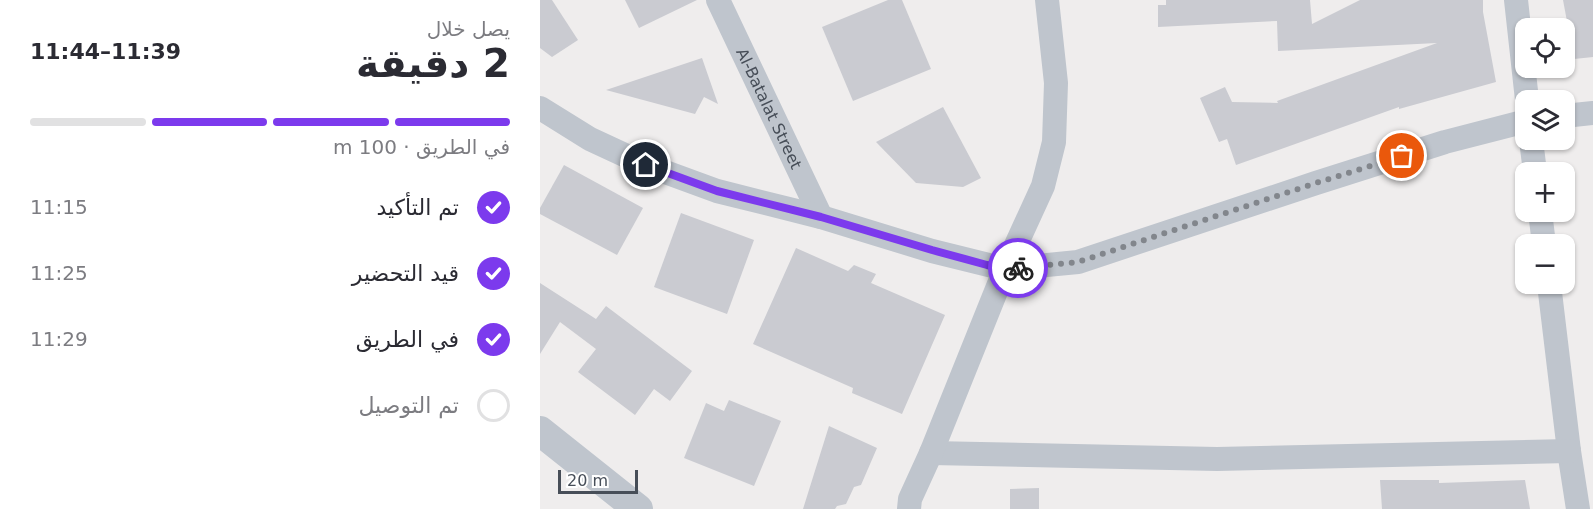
<!DOCTYPE html>
<html lang="ar">
<meta charset="utf-8">
<style>
:root{--surface:#fff;--page:#f2f2f3;--text:#2b2b33;--muted:#7c7c81;--line:#e1e1e2;--accent:#7c3aed}
body{margin:0;font-family:"DejaVu Sans",Cairo,sans-serif;background:var(--page);color:var(--text);direction:rtl;height:100vh;display:flex;flex-direction:column;font-size:22px;white-space:nowrap}
*{box-sizing:border-box;margin:0}
p{font-size:20px;color:var(--muted)}
.icon{flex:none;width:33px;height:33px;fill:none;stroke:currentColor;stroke-width:2;stroke-linecap:round;stroke-linejoin:round}
.map{position:relative;flex:1;overflow:hidden;direction:ltr}
.drawer{display:flex;flex-direction:column;background:var(--surface);width:540px}
.drawer>*{flex:none}
.controls{position:absolute;left:975px;top:18px;display:grid;gap:12px}
.controls a{display:grid;place-items:center;width:60px;height:60px;border-radius:12px;background:var(--surface);box-shadow:0 2px 4px #0004;font-size:30px}
.scale{position:absolute;left:18px;bottom:15px;width:80px;box-sizing:border-box;padding-left:6px;border:3px solid #474e58;border-top:0;font-size:16px;line-height:21px;white-space:nowrap;color:#474e58;-webkit-text-stroke:4px #fff;paint-order:stroke}
.pin{position:absolute;display:grid;place-items:center;width:51px;height:51px;color:#fff;margin:-26px;border:3px solid #fff;border-radius:50%;box-shadow:0 2px 6px #0007}
.courier{position:absolute;display:grid;place-items:center;width:60px;height:60px;margin:-30px;border:4px solid #7c3aed;border-radius:50%;background:#fff;color:#222;box-shadow:0 2px 8px #0007}
.summary em{font-style:normal;font-weight:800}
.summary div{display:flex;flex-direction:column-reverse}
.summary{display:flex;align-items:center;justify-content:space-between;height:102px;padding:0 30px}
h1{font-size:39px;font-weight:800;line-height:45px}
.bar{display:grid;grid-template-columns:repeat(4,1fr);gap:9px 6px;align-content:center;height:72px;padding:0 30px}
.bar i{height:8px;border-radius:4px;background:var(--line)}
.bar .current{background:var(--accent)}
.bar p{grid-column:span 4}
ol{padding:0 30px;list-style:none}
li{display:flex;align-items:center;gap:18px;height:66px}
li p{margin-inline-start:auto}
li .icon{padding:6px;border-radius:50%;background:var(--accent);color:#fff;stroke-width:4}
li:last-child{color:var(--muted)}
li i{width:33px;height:33px;border:3px solid var(--line);border-radius:50%}
main{display:flex;flex:1;min-height:0}
.map>svg:first-child{display:block}
.building{fill:#cacbd1}
.lines{fill:none;stroke-linecap:round;stroke-linejoin:round}
.minor{stroke:#bfc5cd;stroke-width:24}
.tertiary{stroke:#bfc5cd;stroke-width:30}
.done{stroke:#82868c;stroke-width:6;stroke-dasharray:0 10.8}
.route{stroke:#7c3aed;stroke-width:8}
.labels{text-anchor:middle;stroke-width:4.5;stroke-linejoin:round;paint-order:stroke}
.street-label{font-size:16px;fill:#474e58;stroke:#fff}
</style>
<main>
<div class="map">
<svg width="1053" height="509" viewBox="0 0 1053 509">
<rect width="100%" height="100%" fill="#efeded"/>
<g class="building">
<polygon points="0,0 12,0 38,40 12,57 0,48"/>
<polygon points="85,0 157,0 99,28"/>
<polygon points="348,0 362,0 391,69 313,101 282,27"/>
<polygon points="626,0 770,0 772,24 820,0 943,0 943,12 956,82 859,109 859,107 696,165 687,139 679,142 660,98 685,87 692,102 738,103 737,101 897,43 738,51 737,21 618,27 618,5 626,5"/>
<polygon points="1023,0 1053,0 1053,57 1034,59"/>
<polygon points="162,58 178,104 164,97 155,114 66,90"/>
<polygon points="403,107 441,178 423,187 376,183 336,142"/>
<polygon points="24,165 103,208 77,255 0,214 0,208"/>
<polygon points="141,213 214,240 187,314 114,287"/>
<polygon points="256,248 308,271 314,265 336,274 331,283 405,315 362,414 312,393 313,388 213,344"/>
<polygon points="0,283 56,319 66,306 152,371 130,401 114,389 95,415 38,372 56,349 20,322 0,354"/>
<polygon points="189,400 241,421 214,486 144,458 166,403 184,411"/>
<polygon points="289,426 337,448 321,485 314,487 306,504 297,506 295,509 263,509"/>
<polygon points="840,480 899,480 899,483 985,480 990,509 842,509"/>
<polygon points="499,488 499,509 470,509 470,489"/>
</g>
<g class="lines">
<g class="minor">
<path id="s1" d="M178,0l103,217"/>
<polyline points="976,0 987,100"/>
<polyline points="0,108 50,139 106,165 177,191 281,217 392,251 465,269 538,262 776,183 905,142 986,121"/>
<polyline points="1024,116 1053,113"/>
<polyline points="991,140 995,172"/>
<polyline points="1000,212 1004,244"/>
<polyline points="1009,284 1029,451 1038,509"/>
<polyline points="391,453 677,459 1029,451"/>
<polyline points="369,509 370,499 391,453 465,269 503,186 514,142 516,83 507,0"/>
</g>
<polyline class="tertiary" points="0,431 98,509"/>
</g>
<g class="lines">
<polyline class="done" points="478,268 538,262 776,183 862,156"/>
<polyline class="route" points="106,165 177,191 281,217 392,250 447,265 465,269 478,268"/>
</g>
<g class="labels">
<g class="street-label">
<text dy="6" stroke="none"><textPath href="#s1" startOffset="120">Al-Batalat Street</textPath></text>
</g>
</g>
</svg>
<div class="controls">
<a><svg class="icon" aria-label="locate" viewBox="0 0 24 24"><circle cx="12" cy="12" r="6"/><path d="M12 2v4M12 18v4M2 12h4M18 12h4"/></svg></a>
<a><svg class="icon" aria-label="layers" viewBox="0 0 24 24"><path d="M12 4l9 5-9 5-9-5zM3 14l9 5 9-5"/></svg></a>
<a>+</a>
<a>−</a>
</div>
<div class="scale">20 m</div>
<div class="pin" style="left:862px;top:156px;background:#ea580c"><svg class="icon" aria-label="bag" viewBox="0 0 24 24"><path d="M5 8h14l-1 12H6zM9 8a3 3 0 0 1 6 0"/></svg></div>
<div class="pin" style="left:106px;top:165px;background:#1f2937"><svg class="icon" aria-label="home" viewBox="0 0 24 24"><path d="M3 11l9-7 9 7M6 9v11h12V9"/></svg></div>
<div class="courier" style="left:478px;top:268px"><svg class="icon" aria-label="bike" viewBox="0 0 24 24"><circle cx="6" cy="16" r="4"/><circle cx="18" cy="16" r="4"/><path d="M6 16l4-8h5l3 8M10 8l3 8H6M13 5h3"/></svg></div>
</div>
<section class="drawer">
<div class="summary"><div><h1>2 دقيقة</h1><p>يصل خلال</p></div><em>11:39–11:44</em></div>
<div class="bar"><i class="current"></i><i class="current"></i><i class="current"></i><i></i><p>في الطريق · 100 m</p></div>
<ol>
<li><svg class="icon" aria-label="check" viewBox="0 0 24 24"><path d="M5 12l5 5 9-10"/></svg>تم التأكيد<p>11:15</p></li>
<li><svg class="icon" aria-label="check" viewBox="0 0 24 24"><path d="M5 12l5 5 9-10"/></svg>قيد التحضير<p>11:25</p></li>
<li><svg class="icon" aria-label="check" viewBox="0 0 24 24"><path d="M5 12l5 5 9-10"/></svg>في الطريق<p>11:29</p></li>
<li><i></i>تم التوصيل</li>
</ol>
</section>
</main>
